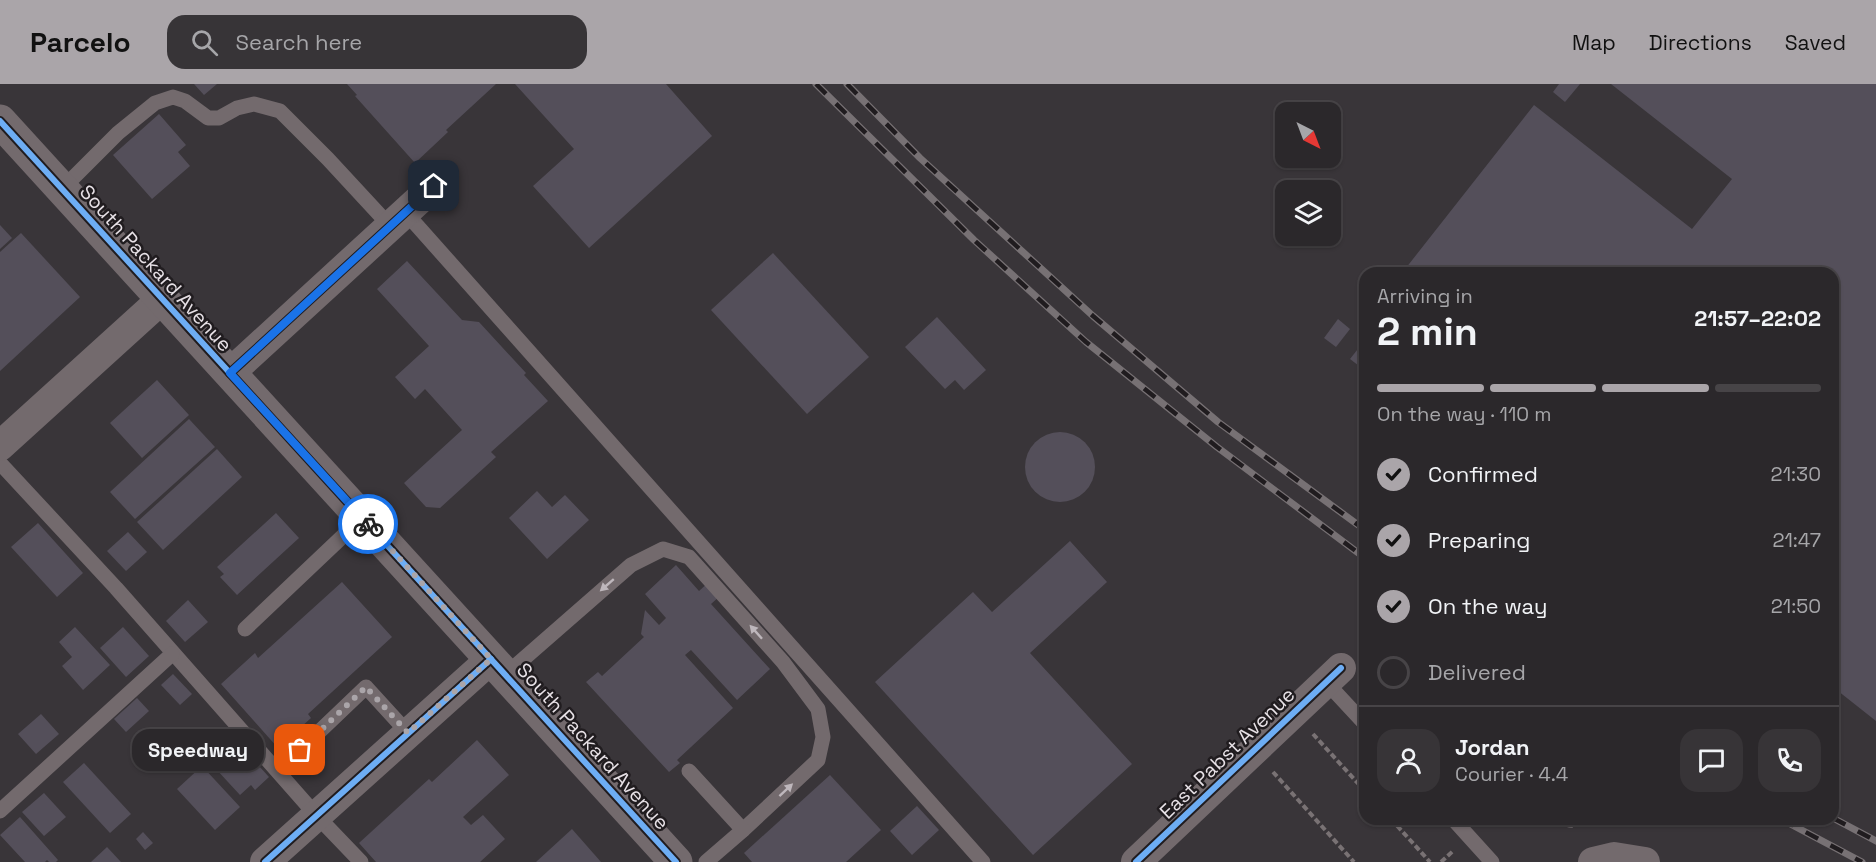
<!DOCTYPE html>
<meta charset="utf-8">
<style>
:root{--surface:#2b282b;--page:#373437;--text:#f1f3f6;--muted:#a6a6a9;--line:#474447;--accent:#aaa5a9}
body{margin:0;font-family:"Space Grotesk",sans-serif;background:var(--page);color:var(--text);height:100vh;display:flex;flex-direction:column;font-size:22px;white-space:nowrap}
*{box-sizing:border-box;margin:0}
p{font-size:20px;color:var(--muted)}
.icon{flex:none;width:33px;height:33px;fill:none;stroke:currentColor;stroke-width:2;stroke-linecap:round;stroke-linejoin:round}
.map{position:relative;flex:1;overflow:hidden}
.sheet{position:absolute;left:1359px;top:183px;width:480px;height:558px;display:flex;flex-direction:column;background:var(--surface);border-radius:18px;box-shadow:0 2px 4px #0004,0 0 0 2px var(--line)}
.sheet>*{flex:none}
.needle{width:39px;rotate:138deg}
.controls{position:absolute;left:1275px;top:18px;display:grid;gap:12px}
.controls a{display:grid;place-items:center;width:66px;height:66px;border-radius:12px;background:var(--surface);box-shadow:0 2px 4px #0004,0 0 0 2px var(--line);font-size:30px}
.pin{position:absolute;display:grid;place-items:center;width:51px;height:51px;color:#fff;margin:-26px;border-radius:12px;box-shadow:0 3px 9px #0006}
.courier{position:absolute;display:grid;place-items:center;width:60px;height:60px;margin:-30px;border:4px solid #1a73e8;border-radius:50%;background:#fff;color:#222;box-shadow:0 2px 8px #0007}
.bubble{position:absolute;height:42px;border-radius:18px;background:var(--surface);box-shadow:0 2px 4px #0004,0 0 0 2px var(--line);font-size:20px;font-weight:600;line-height:42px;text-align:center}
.summary em{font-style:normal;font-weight:600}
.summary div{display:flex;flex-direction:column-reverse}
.summary{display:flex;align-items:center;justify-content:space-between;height:102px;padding:0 18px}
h1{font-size:39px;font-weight:600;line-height:45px}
.bar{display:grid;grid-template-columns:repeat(4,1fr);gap:9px 6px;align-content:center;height:72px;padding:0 18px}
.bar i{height:8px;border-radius:4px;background:var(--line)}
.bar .on{background:var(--accent)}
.bar p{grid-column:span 4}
.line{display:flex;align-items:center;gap:15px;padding:0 18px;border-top:2px solid var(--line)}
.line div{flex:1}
.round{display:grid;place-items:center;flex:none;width:63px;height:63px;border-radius:18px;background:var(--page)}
ol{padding:0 18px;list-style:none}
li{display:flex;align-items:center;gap:18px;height:66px}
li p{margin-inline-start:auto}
li .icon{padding:6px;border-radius:50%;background:var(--accent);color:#111;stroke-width:4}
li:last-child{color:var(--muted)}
li i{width:33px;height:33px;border:3px solid var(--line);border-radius:50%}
header{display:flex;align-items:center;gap:36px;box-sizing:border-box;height:84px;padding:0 30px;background:var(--accent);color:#111}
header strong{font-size:28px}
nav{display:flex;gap:33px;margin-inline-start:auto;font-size:21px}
.search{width:420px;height:54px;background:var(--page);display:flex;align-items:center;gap:15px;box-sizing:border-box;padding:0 21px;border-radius:18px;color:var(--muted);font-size:22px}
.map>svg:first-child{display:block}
.building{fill:#544f5a}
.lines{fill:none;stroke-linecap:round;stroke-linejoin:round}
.path{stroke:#797274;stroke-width:4;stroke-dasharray:6 3;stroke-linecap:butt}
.service{stroke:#736a6d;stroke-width:15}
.minor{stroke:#736a6d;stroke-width:30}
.tertiary{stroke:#736a6d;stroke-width:33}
.rail-casing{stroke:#777174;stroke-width:7}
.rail{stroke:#201c1f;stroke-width:4.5;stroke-dasharray:14;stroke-linecap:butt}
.cycleway-casing{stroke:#201c1f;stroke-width:10}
.cycleway{stroke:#6dadf4;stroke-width:6}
.oneway{fill:#beb7bc}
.done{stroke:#aaa5a9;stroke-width:6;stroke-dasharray:0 10.8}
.route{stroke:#1a73e8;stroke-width:8}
.labels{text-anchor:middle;stroke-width:5;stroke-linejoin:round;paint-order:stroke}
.street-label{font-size:20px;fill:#e7e1e6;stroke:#201c1f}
</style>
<header>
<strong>Parcelo</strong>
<div class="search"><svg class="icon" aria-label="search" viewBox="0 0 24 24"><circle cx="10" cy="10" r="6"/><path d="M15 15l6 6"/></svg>Search here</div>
<nav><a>Map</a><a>Directions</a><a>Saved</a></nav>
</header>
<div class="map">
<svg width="1876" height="778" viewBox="0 0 1876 778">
<rect width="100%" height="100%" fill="#393539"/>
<g class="building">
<polygon points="194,0 217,0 204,11"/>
<polygon points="347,0 496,0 446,46 448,48 415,79 355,12 357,11"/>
<polygon points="515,0 666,0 712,52 589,164 533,102 574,65"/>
<polygon points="1559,0 1580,0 1565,18 1553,8"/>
<polygon points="1611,0 1876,0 1876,637 1833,603 1833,189 1402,189 1534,21 1692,145 1732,95"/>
<polygon points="159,30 186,61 178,68 190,82 152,115 113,71"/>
<polygon points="0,141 12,154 0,165"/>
<polygon points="21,149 80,213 0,287 0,168"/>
<polygon points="773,169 869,273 807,330 711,226"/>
<polygon points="407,177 462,236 479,238 526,289 524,291 548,317 491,368 496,373 440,424 426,423 404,399 462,346 425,305 415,315 395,293 429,262 377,205"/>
<polygon points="937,233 986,286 964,306 955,296 945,305 905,263"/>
<polygon points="1338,235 1350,245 1336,263 1324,254"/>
<polygon points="1365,256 1365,282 1363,285 1350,275"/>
<polygon points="157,296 189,331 142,374 110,339"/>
<polygon points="189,335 215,363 135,435 110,408"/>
<circle cx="1060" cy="383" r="35"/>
<polygon points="217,365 242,393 163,466 137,438"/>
<polygon points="537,407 552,423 565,411 589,436 547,475 509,434"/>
<polygon points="276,429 299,454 237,511 220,493 224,490 217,483"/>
<polygon points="38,439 83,489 57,513 11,463"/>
<polygon points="128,448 147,468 126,487 107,467"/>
<polygon points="1070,457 1107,498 1030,569 1132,680 1033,771 875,598 973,508 992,528"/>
<polygon points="676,481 699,507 709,498 721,511 711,520 770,585 737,616 691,566 685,571 733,624 677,676 680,679 669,688 586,598 598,588 602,592 644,553 641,550 645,526 659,541 666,534 645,510"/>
<polygon points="342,498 392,553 308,630 311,634 278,664 221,600 255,569 258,574"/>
<polygon points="188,516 208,538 185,558 166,537"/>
<polygon points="75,543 110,581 83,606 62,582 72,573 59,558"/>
<polygon points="123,543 149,572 126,593 100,564"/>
<polygon points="173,590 192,610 180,621 161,601"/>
<polygon points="137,614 149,627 126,648 114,635"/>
<polygon points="41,630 59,650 36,670 18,650"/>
<polygon points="229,649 269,693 255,706 251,701 240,711 204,672"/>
<polygon points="477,656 509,691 463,733 471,741 483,731 505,755 480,778 376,778 359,759 429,695 432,698"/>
<polygon points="84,679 131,730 110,749 63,698"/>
<polygon points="202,682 240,723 215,746 177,705"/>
<polygon points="830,691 881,746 846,778 752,778 744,769"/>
<polygon points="44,709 66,733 44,752 22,728"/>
<polygon points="917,722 939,746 912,771 890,747"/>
<polygon points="20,733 58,776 56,778 49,778 47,776 45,778 25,778 0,751"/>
<polygon points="572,745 601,778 536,778"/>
<polygon points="143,748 153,759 145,766 136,755"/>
<polygon points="107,763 121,778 91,778"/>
</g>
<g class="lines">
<g class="path">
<polyline points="1313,650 1365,707"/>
<polyline points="1273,688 1354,778"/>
<polyline points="1391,735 1430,778"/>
<path d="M1560,735c6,9 17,9 24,0"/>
<polyline points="1441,778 1453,767"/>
</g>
<g class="service">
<polyline points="62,105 118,49 155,19 173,13 185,17 208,34 219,34 237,24 254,20 280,27 328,75 390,142"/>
<polyline points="405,128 983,778"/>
<polyline points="0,379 116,504 316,731 361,778"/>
<polyline points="245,545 362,434"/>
<polyline points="505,591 631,481 663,465 689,473 783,578 818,625 823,653 818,676 743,746"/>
<polyline points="1326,598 1365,640"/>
<polyline points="300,666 366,603 408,649"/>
<polyline points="689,687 743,746 706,778"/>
<polyline points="0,727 172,570"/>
<polyline points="1453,735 1492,778"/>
</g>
<g class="minor">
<polyline points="230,289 434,102"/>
<polyline points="0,362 162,215"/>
<polyline points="265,778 491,575"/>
<polyline points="1136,778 1341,584"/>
<polyline points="1593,778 1614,773 1645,778"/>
</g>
<polyline class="tertiary" points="0,37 676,778"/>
<defs>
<g id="rail">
<polyline points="816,0 974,156 1086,258 1217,363 1365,474"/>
<polyline points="847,0 920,74 1093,232 1218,338 1365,446"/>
<polyline points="1833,734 1876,757"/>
<polyline points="1781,735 1862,778"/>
</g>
</defs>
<use href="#rail" class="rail-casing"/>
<use href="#rail" class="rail"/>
<defs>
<g id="cycleway">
<polyline points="0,37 676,778"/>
<polyline points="230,289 434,102"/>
<polyline points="265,778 491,575"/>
<polyline points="1136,778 1341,584"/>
</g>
</defs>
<use href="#cycleway" class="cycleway-casing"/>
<use href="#cycleway" class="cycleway"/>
</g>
<defs><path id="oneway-solid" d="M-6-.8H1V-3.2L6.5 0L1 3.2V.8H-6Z" transform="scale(1.5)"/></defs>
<g class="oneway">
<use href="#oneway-solid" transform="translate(607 501) rotate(139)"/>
<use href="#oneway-solid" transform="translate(756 548) rotate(-132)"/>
<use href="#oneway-solid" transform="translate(786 706) rotate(-43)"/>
</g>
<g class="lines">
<polyline class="done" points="300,666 366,603 408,649 491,575 368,440"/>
<polyline class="route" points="368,440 230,289 434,102"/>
</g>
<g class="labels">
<g class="street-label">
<text transform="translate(156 184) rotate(48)" y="7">South Packard Avenue</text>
<text transform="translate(593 662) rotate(48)" y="7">South Packard Avenue</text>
<text transform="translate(1227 669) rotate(-44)" y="7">East Pabst Avenue</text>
</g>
</g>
</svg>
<div class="controls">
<a><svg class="needle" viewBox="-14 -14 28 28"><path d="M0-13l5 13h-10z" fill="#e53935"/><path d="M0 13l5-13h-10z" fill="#a6a6a9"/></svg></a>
<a><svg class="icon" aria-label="layers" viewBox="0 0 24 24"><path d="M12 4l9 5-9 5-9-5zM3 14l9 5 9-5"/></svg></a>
</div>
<div class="pin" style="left:300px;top:666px;background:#ea580c"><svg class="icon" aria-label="bag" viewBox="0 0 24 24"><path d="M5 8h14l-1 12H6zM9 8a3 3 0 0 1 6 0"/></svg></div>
<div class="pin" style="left:434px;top:102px;background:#1f2937"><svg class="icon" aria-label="home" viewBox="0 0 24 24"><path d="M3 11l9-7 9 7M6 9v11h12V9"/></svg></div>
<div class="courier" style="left:368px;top:440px"><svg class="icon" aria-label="bike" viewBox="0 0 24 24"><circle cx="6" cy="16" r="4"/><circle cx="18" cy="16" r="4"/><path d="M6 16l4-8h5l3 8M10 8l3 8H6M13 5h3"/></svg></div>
<div class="bubble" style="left:132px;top:645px;width:132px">Speedway</div>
<section class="sheet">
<div class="summary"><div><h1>2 min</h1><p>Arriving in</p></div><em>21:57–22:02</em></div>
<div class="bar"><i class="on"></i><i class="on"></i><i class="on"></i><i></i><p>On the way · 110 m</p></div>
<ol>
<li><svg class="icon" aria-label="check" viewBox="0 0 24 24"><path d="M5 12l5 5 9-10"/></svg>Confirmed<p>21:30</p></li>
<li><svg class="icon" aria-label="check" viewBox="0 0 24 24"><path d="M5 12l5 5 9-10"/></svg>Preparing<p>21:47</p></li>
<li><svg class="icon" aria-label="check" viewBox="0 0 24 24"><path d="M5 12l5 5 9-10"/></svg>On the way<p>21:50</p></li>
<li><i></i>Delivered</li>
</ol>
<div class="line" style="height:108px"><a class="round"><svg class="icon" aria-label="person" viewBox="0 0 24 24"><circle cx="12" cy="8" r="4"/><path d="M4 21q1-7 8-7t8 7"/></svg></a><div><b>Jordan</b><p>Courier · 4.4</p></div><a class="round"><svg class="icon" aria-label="chat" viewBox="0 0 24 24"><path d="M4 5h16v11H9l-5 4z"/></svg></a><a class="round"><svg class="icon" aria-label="phone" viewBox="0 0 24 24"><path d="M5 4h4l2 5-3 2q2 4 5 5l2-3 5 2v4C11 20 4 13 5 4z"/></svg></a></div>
</section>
</div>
